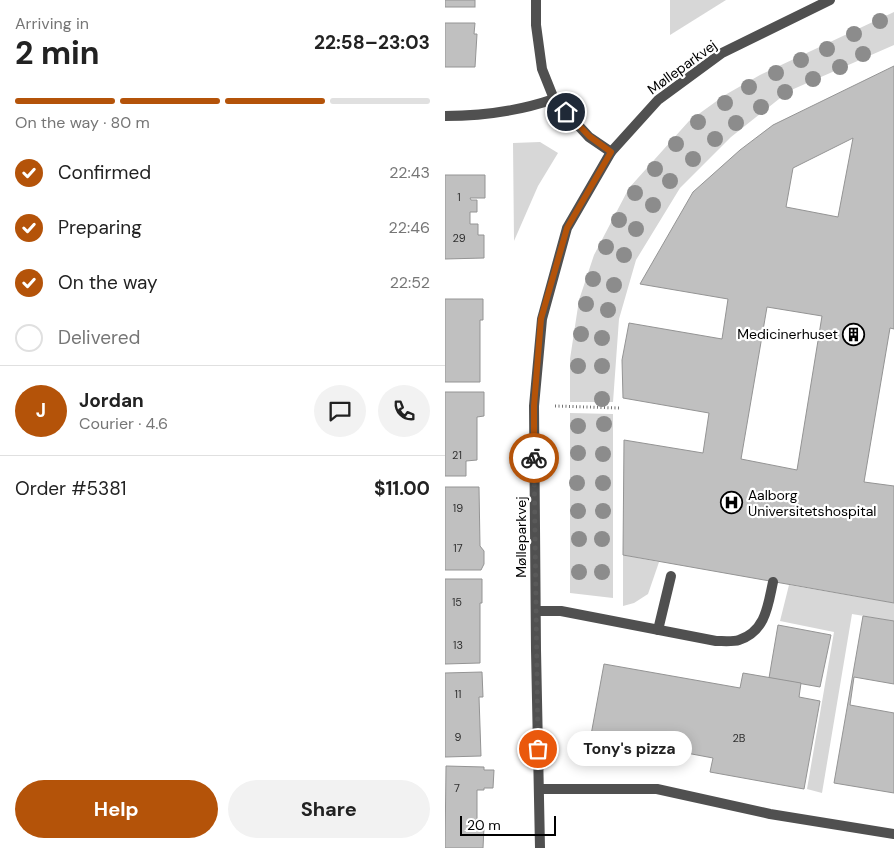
<!DOCTYPE html>
<meta charset="utf-8">
<style>
:root{--surface:#fff;--page:#f2f2f2;--text:#222;--muted:#767676;--line:#e0e0e0;--accent:#b45309}
body{margin:0;font-family:"DM Sans",sans-serif;background:var(--page);color:var(--text);height:100vh;display:flex;flex-direction:column;font-size:19px;white-space:nowrap}
*{box-sizing:border-box;margin:0}
p{font-size:16px;color:var(--muted)}
.icon{flex:none;width:28px;height:28px;fill:none;stroke:currentColor;stroke-width:2;stroke-linecap:round;stroke-linejoin:round}
.map{position:relative;flex:1;overflow:hidden}
.drawer{display:flex;flex-direction:column;background:var(--surface);width:445px}
.drawer>*{flex:none}
.scale{position:absolute;left:15px;bottom:12px;width:96px;box-sizing:border-box;padding-left:5px;border:2px solid #000;border-top:0;font-size:14px;line-height:18px;white-space:nowrap;color:#000;-webkit-text-stroke:4px #fff;paint-order:stroke}
.pin{position:absolute;display:grid;place-items:center;width:42px;height:42px;color:#fff;margin:-21px;border:2px solid #fff;border-radius:50%;box-shadow:0 1px 5px #0007}
.courier{position:absolute;display:grid;place-items:center;width:50px;height:50px;margin:-25px;border:4px solid #b45309;border-radius:50%;background:#fff;color:#222;box-shadow:0 1px 6px #0007}
.bubble{position:absolute;height:35px;border-radius:18px;background:var(--surface);box-shadow:0 2px 12px #0003;font-size:16px;font-weight:700;line-height:35px;text-align:center}
.summary em{font-style:normal;font-weight:700}
.summary div{display:flex;flex-direction:column-reverse}
.summary{display:flex;align-items:center;justify-content:space-between;height:85px;padding:0 15px}
h1{font-size:32px;font-weight:700;line-height:38px}
.bar{display:grid;grid-template-columns:repeat(4,1fr);gap:8px 5px;align-content:center;height:60px;padding:0 15px}
.bar i{height:6px;border-radius:4px;background:var(--line)}
.bar .on{background:var(--accent)}
.bar p{grid-column:span 4}
.line{display:flex;align-items:center;gap:12px;padding:0 15px;border-top:1px solid var(--line)}
.line div{flex:1}
.round{display:grid;place-items:center;flex:none;width:52px;height:52px;border-radius:26px;background:var(--page)}
ol{padding:0 15px;list-style:none}
li{display:flex;align-items:center;gap:15px;height:55px}
li p{margin-inline-start:auto}
li .icon{padding:5px;border-radius:50%;background:var(--accent);color:#fff;stroke-width:4}
li:last-child{color:var(--muted)}
li i{width:28px;height:28px;border:2px solid var(--line);border-radius:50%}
.primary-button{display:flex;gap:10px;margin-top:auto;padding:10px 15px}
.primary-button a{flex:1;height:58px;border-radius:30px;background:var(--accent);color:#fff;font-size:20px;font-weight:700;line-height:58px;text-align:center}
.primary-button a+a{background:var(--page);color:var(--text)}
main{display:flex;flex:1;min-height:0}
.map>svg:first-child{display:block}
.green{fill:#d7d7d7}
.building{fill:#c0c0c0;stroke:#949494;fill-rule:evenodd}
.lines{fill:none;stroke-linecap:round;stroke-linejoin:round}
.path{stroke:#727272;stroke-width:3;stroke-dasharray:1 2.5;stroke-linecap:butt}
.lane{stroke:#505050;stroke-width:10}
.street{stroke:#505050;stroke-width:10}
.tree{fill:#8c8c8c}
.done{stroke:#595959;stroke-width:5;stroke-dasharray:0 9}
.route{stroke:#b45309;stroke-width:6}
.labels{text-anchor:middle;stroke-width:4.5;stroke-linejoin:round;paint-order:stroke}
.number-label{font-size:11px;fill:#303030}
.street-label{font-size:14px;fill:#000;stroke:#fff}
.poi-label{font-size:14px;fill:#000;stroke:#fff;text-anchor:end}
</style>
<main>
<section class="drawer">
<div class="summary"><div><h1>2 min</h1><p>Arriving in</p></div><em>22:58–23:03</em></div>
<div class="bar"><i class="on"></i><i class="on"></i><i class="on"></i><i></i><p>On the way · 80 m</p></div>
<ol>
<li><svg class="icon" aria-label="check" viewBox="0 0 24 24"><path d="M5 12l5 5 9-10"/></svg>Confirmed<p>22:43</p></li>
<li><svg class="icon" aria-label="check" viewBox="0 0 24 24"><path d="M5 12l5 5 9-10"/></svg>Preparing<p>22:46</p></li>
<li><svg class="icon" aria-label="check" viewBox="0 0 24 24"><path d="M5 12l5 5 9-10"/></svg>On the way<p>22:52</p></li>
<li><i></i>Delivered</li>
</ol>
<div class="line" style="height:90px"><b class="round" style="background:var(--accent);color:#fff">J</b><div><b>Jordan</b><p>Courier · 4.6</p></div><a class="round"><svg class="icon" aria-label="chat" viewBox="0 0 24 24"><path d="M4 5h16v11H9l-5 4z"/></svg></a><a class="round"><svg class="icon" aria-label="phone" viewBox="0 0 24 24"><path d="M5 4h4l2 5-3 2q2 4 5 5l2-3 5 2v4C11 20 4 13 5 4z"/></svg></a></div>
<div class="line" style="height:65px"><div>Order #5381</div><b>$11.00</b></div>
<div class="primary-button"><a>Help</a><a>Share</a></div>
</section>
<div class="map">
<svg width="449" height="848" viewBox="0 0 449 848">
<rect width="100%" height="100%" fill="#fff"/>
<g class="green">
<polygon points="225,0 281,0 225,35"/>
<polygon points="449,12 449,45 344,91 286,137 235,188 191,260 174,319 168,402 125,402 125,359 134,300 149,255 184,188 244,121 280,95 315,75"/>
<polygon points="95,142 113,153 93,186 69,241 68,143"/>
<polygon points="125,413 168,414 168,598 125,593"/>
<polygon points="178,555 214,562 203,594 189,603 178,606"/>
<polygon points="344,585 449,603 449,621 407,614 377,793 362,789 389,632 335,621"/>
</g>
<g class="building">
<rect x="0" y="0" width="30" height="7"/>
<polygon points="0,23 30,23 29,34 32,34 30,67 0,67"/>
<path d="M449,66v263l-4,-1 -26,154 30,4v117l-271,-48 1,-115 79,13 6,-40 -86,-15 -1,-38 7,-37 93,16 6,-40 -88,-15 53,-92 47,-42 33,-25zM408,138l-15,79 -52,-10 7,-39zM322,307l55,9 -25,154 -56,-11z"/>
<polygon points="0,175 40,175 40,198 25,198 26,200 32,200 32,212 25,212 25,224 33,224 33,235 39,235 39,258 0,259"/>
<polygon points="0,299 38,299 38,320 35,320 35,382 0,382"/>
<polygon points="0,392 39,392 39,416 32,417 32,460 21,461 21,476 0,476"/>
<polygon points="0,487 34,487 35,546 39,551 39,564 36,570 0,570"/>
<polygon points="0,579 37,579 37,603 35,603 35,663 0,664"/>
<polygon points="418,616 449,621 449,684 409,677 405,705 449,713 449,793 389,783"/>
<polygon points="333,625 386,635 375,687 324,678"/>
<polygon points="159,664 295,688 298,673 356,683 354,697 375,701 359,789 265,772 268,758 146,735"/>
<polygon points="37,672 38,697 34,697 36,756 0,757 0,673"/>
<polygon points="1,766 39,767 39,770 49,770 48,788 39,788 39,790 32,790 32,827 39,827 38,848 0,848"/>
</g>
<g class="lines">
<polyline class="path" points="110,406 174,408"/>
<g class="lane">
<path d="M91,611h25l155,30c7,0 17,1 23,-1 27,-9 29,-35 34,-58"/>
<polyline points="213,630 226,576"/>
<polyline points="94,789 212,789 325,814 449,834"/>
</g>
<g class="street">
<polyline points="91,0 91,25 97,69 109,99 144,137 166,152"/>
<path d="M0,116c38,0 74,-5 109,-17"/>
<polyline points="95,848 91,650 89,406 97,319 122,228 166,152 213,100 277,53 385,0"/>
</g>
</g>
<g class="tree">
<circle cx="435" cy="21" r="8"/>
<circle cx="409" cy="34" r="8"/>
<circle cx="382" cy="49" r="8"/>
<circle cx="418" cy="54" r="8"/>
<circle cx="356" cy="60" r="8"/>
<circle cx="395" cy="67" r="8"/>
<circle cx="331" cy="73" r="8"/>
<circle cx="368" cy="79" r="8"/>
<circle cx="304" cy="87" r="8"/>
<circle cx="340" cy="92" r="8"/>
<circle cx="280" cy="103" r="8"/>
<circle cx="316" cy="107" r="8"/>
<circle cx="253" cy="122" r="8"/>
<circle cx="291" cy="123" r="8"/>
<circle cx="270" cy="139" r="8"/>
<circle cx="231" cy="144" r="8"/>
<circle cx="248" cy="159" r="8"/>
<circle cx="210" cy="169" r="8"/>
<circle cx="225" cy="181" r="8"/>
<circle cx="190" cy="193" r="8"/>
<circle cx="208" cy="205" r="8"/>
<circle cx="174" cy="220" r="8"/>
<circle cx="191" cy="229" r="8"/>
<circle cx="161" cy="247" r="8"/>
<circle cx="179" cy="255" r="8"/>
<circle cx="148" cy="279" r="8"/>
<circle cx="169" cy="285" r="8"/>
<circle cx="141" cy="304" r="8"/>
<circle cx="163" cy="310" r="8"/>
<circle cx="136" cy="334" r="8"/>
<circle cx="157" cy="338" r="8"/>
<circle cx="133" cy="366" r="8"/>
<circle cx="157" cy="366" r="8"/>
<circle cx="157" cy="399" r="8"/>
<circle cx="159" cy="424" r="8"/>
<circle cx="133" cy="426" r="8"/>
<circle cx="133" cy="453" r="8"/>
<circle cx="158" cy="454" r="8"/>
<circle cx="132" cy="483" r="8"/>
<circle cx="158" cy="483" r="8"/>
<circle cx="133" cy="511" r="8"/>
<circle cx="158" cy="511" r="8"/>
<circle cx="134" cy="539" r="8"/>
<circle cx="157" cy="539" r="8"/>
<circle cx="134" cy="572" r="8"/>
<circle cx="157" cy="572" r="8"/>
</g>
<g class="lines">
<polyline class="done" points="89,458 93,749"/>
<polyline class="route" points="89,458 89,406 96,319 122,228 166,152 144,136 121,112"/>
</g>
<defs>
<symbol id="building-ring" viewBox="-11 -11 22 22"><circle r="9.5" fill="#fff" stroke="#000" stroke-width="1.5"/><path d="M-4-6H4V6H1V3H-1V6H-4ZM-2.5-4.3h1.7v1.8h-1.7ZM.8-4.3h1.7v1.8H.8ZM-2.5-1h1.7V.8h-1.7ZM.8-1h1.7V.8H.8Z" fill="#000"/></symbol>
<symbol id="hospital-ring" viewBox="-11 -11 22 22"><circle r="9.5" fill="#fff" stroke="#000" stroke-width="1.5"/><path d="M-5-5h3v3.5h4V-5h3V5h-3V1.5h-4V5h-3Z" fill="#000"/></symbol>
</defs>
<g fill-rule="evenodd">
<use href="#building-ring" x="396" y="322" width="25" height="25"/>
<use href="#hospital-ring" x="274" y="490" width="25" height="25"/>
</g>
<g class="labels">
<g class="number-label">
<text x="14" y="201">1</text>
<text x="14" y="242">29</text>
<text x="12" y="459">21</text>
<text x="13" y="512">19</text>
<text x="13" y="552">17</text>
<text x="12" y="606">15</text>
<text x="13" y="649">13</text>
<text x="13" y="698">11</text>
<text x="13" y="741">9</text>
<text x="294" y="742">2B</text>
<text x="12" y="792">7</text>
</g>
<g class="street-label">
<text transform="translate(237 67) rotate(-36)" y="5">Mølleparkvej</text>
<text transform="translate(76 537) rotate(-90)" y="5">Mølleparkvej</text>
</g>
<g class="poi-label">
<text x="393" y="339">Medicinerhuset</text>
<text x="303" y="500" text-anchor="start">Aalborg<tspan x="303" dy="16">Universitetshospital</tspan></text>
</g>
</g>
</svg>
<div class="scale">20 m</div>
<div class="pin" style="left:93px;top:749px;background:#ea580c"><svg class="icon" aria-label="bag" viewBox="0 0 24 24"><path d="M5 8h14l-1 12H6zM9 8a3 3 0 0 1 6 0"/></svg></div>
<div class="pin" style="left:121px;top:112px;background:#1f2937"><svg class="icon" aria-label="home" viewBox="0 0 24 24"><path d="M3 11l9-7 9 7M6 9v11h12V9"/></svg></div>
<div class="courier" style="left:89px;top:458px"><svg class="icon" aria-label="bike" viewBox="0 0 24 24"><circle cx="6" cy="16" r="4"/><circle cx="18" cy="16" r="4"/><path d="M6 16l4-8h5l3 8M10 8l3 8H6M13 5h3"/></svg></div>
<div class="bubble" style="left:122px;top:731px;width:125px">Tony's pizza</div>
</div>
</main>
